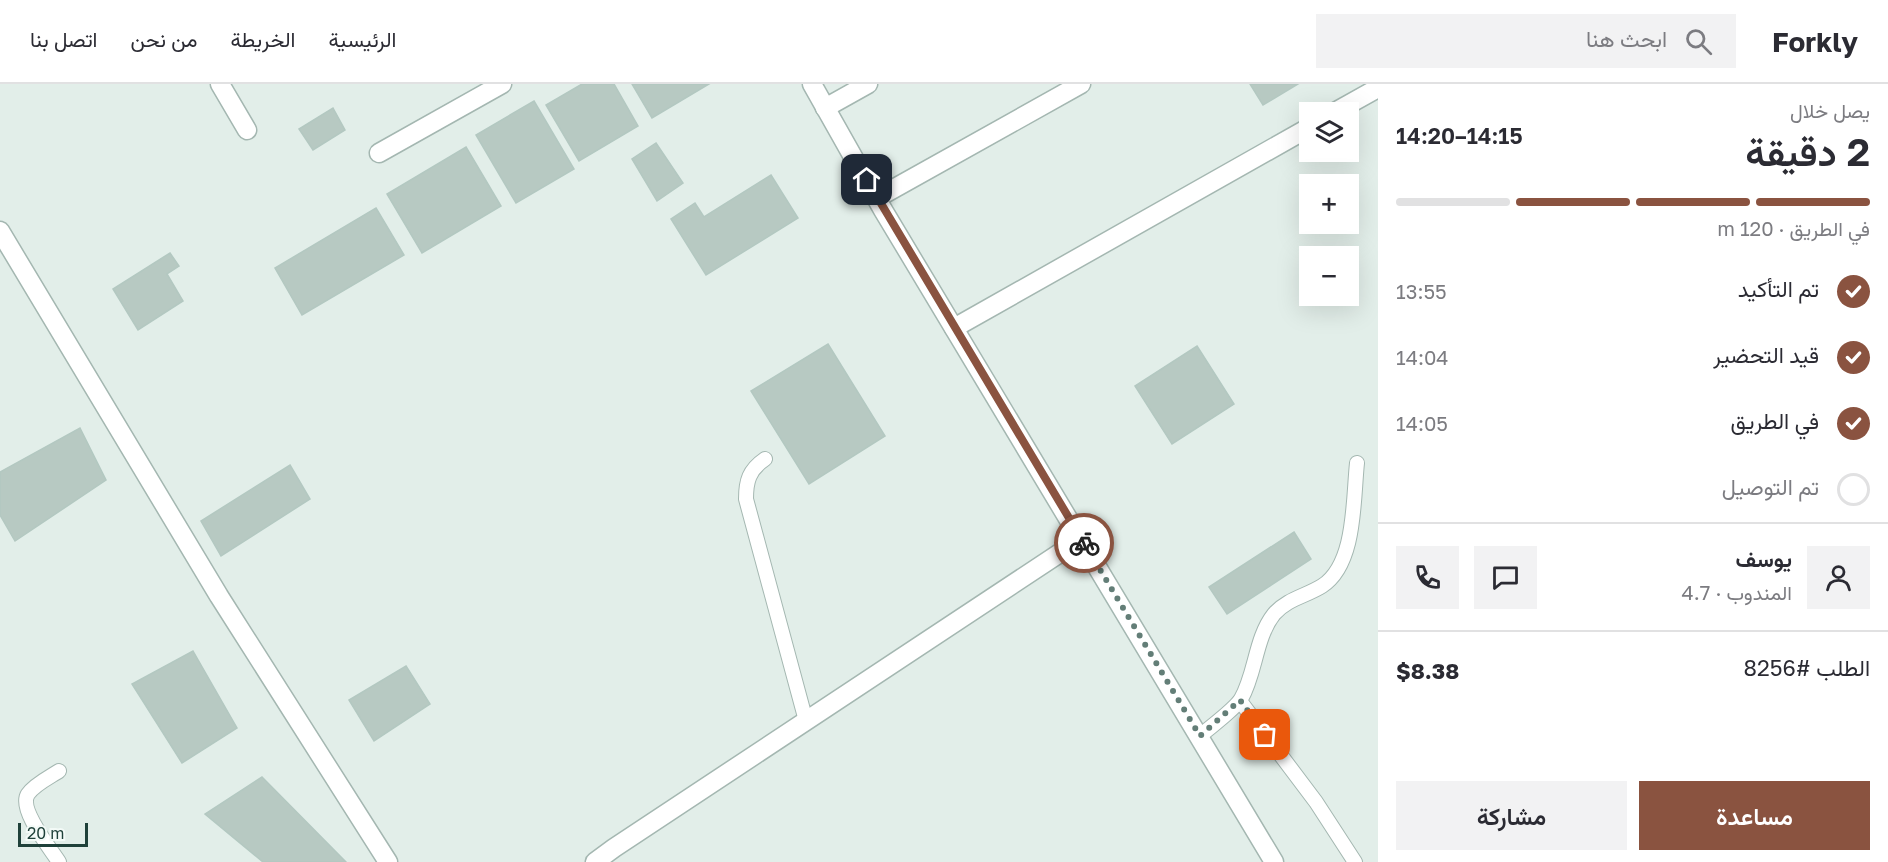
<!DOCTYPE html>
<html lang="ar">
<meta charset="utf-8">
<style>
:root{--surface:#fff;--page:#f2f2f3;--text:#2b2b33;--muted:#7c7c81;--line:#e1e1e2;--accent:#8a5340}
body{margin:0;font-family:"Golos Text",Vazirmatn,sans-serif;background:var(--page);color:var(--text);direction:rtl;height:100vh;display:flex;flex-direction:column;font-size:22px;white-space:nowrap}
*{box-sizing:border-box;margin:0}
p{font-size:20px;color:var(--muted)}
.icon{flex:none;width:33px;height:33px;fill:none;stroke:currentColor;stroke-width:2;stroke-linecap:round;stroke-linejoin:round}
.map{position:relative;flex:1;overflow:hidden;direction:ltr}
.sheet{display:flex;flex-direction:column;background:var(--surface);width:510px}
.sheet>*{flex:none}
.tools{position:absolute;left:1299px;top:18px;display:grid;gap:12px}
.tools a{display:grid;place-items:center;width:60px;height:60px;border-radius:0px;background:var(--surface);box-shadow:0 6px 24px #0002;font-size:30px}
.scale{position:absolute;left:18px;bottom:15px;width:70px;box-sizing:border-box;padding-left:6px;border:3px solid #1f413a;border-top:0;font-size:16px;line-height:21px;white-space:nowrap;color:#1f413a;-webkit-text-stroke:4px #f3faf7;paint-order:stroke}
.pin{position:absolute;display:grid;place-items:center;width:51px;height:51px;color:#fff;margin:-26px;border-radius:12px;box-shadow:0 3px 9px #0006}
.courier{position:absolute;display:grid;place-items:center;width:60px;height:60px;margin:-30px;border:4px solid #8a5340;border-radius:50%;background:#fff;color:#222;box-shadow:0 2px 8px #0007}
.headline em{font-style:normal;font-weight:600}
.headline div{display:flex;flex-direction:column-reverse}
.headline{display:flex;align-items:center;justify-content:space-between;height:102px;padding:0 18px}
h1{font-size:39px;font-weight:600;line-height:45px}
.bar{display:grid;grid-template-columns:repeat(4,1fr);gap:9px 6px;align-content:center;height:72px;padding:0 18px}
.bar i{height:8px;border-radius:4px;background:var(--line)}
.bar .current{background:var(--accent)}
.bar p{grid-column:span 4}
.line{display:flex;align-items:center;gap:15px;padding:0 18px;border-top:2px solid var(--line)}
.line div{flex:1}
.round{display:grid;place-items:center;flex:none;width:63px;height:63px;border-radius:0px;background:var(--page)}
ol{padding:0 18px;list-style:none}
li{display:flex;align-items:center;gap:18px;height:66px}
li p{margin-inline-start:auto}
li .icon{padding:6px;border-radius:50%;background:var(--accent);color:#fff;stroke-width:4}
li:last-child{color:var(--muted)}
li i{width:33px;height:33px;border:3px solid var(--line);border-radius:50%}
.action{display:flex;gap:12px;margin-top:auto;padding:12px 18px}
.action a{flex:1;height:69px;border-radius:0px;background:var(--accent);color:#fff;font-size:24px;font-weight:600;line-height:69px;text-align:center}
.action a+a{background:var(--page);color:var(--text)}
header{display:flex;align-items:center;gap:36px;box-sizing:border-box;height:84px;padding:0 30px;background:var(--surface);border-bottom:2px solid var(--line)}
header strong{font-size:28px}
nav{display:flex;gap:33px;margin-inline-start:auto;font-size:21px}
.search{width:420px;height:54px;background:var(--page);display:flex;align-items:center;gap:15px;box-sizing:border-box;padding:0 21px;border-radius:0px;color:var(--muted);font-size:22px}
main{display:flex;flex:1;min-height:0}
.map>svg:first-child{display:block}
.building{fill:#b7c9c2;stroke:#b3c8c1;stroke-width:1.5}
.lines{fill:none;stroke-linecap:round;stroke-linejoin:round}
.lane-casing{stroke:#a4b7b1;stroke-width:16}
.street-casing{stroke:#a4b7b1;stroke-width:21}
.lane{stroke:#fff;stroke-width:14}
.street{stroke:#fff;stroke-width:18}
.done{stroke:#637e77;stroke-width:6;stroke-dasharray:0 10.8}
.route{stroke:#8a5340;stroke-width:8}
</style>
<header>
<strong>Forkly</strong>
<div class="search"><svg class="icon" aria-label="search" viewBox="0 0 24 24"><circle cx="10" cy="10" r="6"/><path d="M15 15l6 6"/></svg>ابحث هنا</div>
<nav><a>الرئيسية</a><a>الخريطة</a><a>من نحن</a><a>اتصل بنا</a></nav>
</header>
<main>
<section class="sheet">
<div class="headline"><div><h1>2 دقيقة</h1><p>يصل خلال</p></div><em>14:15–14:20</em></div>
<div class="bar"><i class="current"></i><i class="current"></i><i class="current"></i><i></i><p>في الطريق · 120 m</p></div>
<ol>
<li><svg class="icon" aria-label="check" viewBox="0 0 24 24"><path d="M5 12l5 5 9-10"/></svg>تم التأكيد<p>13:55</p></li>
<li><svg class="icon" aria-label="check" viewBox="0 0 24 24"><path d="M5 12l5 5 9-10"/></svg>قيد التحضير<p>14:04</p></li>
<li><svg class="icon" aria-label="check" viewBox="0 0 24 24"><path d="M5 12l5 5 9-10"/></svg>في الطريق<p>14:05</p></li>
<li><i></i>تم التوصيل</li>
</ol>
<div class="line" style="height:108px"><a class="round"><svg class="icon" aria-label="person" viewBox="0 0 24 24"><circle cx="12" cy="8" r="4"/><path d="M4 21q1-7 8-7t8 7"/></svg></a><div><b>يوسف</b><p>المندوب · 4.7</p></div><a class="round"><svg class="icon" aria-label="chat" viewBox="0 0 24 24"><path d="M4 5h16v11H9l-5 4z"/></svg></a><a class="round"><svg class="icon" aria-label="phone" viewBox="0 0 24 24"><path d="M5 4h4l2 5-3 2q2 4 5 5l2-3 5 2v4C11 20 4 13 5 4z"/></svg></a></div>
<div class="line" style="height:78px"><div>الطلب #8256</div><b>$8.38</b></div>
<div class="action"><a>مساعدة</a><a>مشاركة</a></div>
</section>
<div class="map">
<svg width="1378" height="778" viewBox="0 0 1378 778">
<rect width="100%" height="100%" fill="#e2eee9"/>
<g class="building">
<polygon points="582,0 614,0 638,42 579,77 546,21"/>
<polygon points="632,0 709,0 652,34"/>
<polygon points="1250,0 1298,0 1263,21"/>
<polygon points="534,17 574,85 516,119 476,51"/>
<polygon points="333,24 345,46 313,66 299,45"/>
<polygon points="656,59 683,99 657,117 632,75"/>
<polygon points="466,63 501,122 422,169 387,110"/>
<polygon points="771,91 798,134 706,191 671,135 695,119 704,133"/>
<polygon points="376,124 404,171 302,231 275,184"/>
<polygon points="170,169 179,182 167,190 183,217 138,246 113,205"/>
<polygon points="828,260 885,352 809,400 751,307"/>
<polygon points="1197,262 1234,320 1172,360 1135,302"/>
<polygon points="80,344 106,396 15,457 0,431 0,388"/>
<polygon points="290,381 310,415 221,472 201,437"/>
<polygon points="1294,448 1311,475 1227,530 1209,503"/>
<polygon points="193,567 237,644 182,679 132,600"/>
<polygon points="406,582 430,620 374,657 349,616"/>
<polygon points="262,693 346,778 263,778 205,730"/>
</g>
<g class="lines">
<defs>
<g id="lane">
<path d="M765,375c-16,11 -19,22 -19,40l60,222"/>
<polyline points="1240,617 1316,718 1355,778"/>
<path d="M1200,652c10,-9 34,-26 41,-37 15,-26 14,-61 33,-85 13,-15 32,-18 48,-28 34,-22 31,-86 35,-123"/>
<path d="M59,778c-9,-14 -41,-53 -31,-68 7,-10 22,-17 31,-23"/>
</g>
<g id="street">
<polyline points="220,0 247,46"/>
<polyline points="812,0 883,126 1274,778"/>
<polyline points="825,24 868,0"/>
<polyline points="1335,28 1378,4"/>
<polyline points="379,69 502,0"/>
<polyline points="877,114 1081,0"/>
<polyline points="0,147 219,512 388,778"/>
<polyline points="954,244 1310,43"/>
<polyline points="595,778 614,764 1081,455"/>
</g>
</defs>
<use href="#lane" class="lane-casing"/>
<use href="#street" class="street-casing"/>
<use href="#lane" class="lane"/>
<use href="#street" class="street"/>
</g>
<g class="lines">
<polyline class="done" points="1084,459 1200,652 1240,616 1265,651"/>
<polyline class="route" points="867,96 1084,459"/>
</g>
</svg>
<div class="tools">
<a><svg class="icon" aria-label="layers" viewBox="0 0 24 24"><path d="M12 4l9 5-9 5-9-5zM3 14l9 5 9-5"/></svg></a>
<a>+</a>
<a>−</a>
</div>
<div class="scale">20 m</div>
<div class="pin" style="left:1265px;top:651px;background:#ea580c"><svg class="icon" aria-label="bag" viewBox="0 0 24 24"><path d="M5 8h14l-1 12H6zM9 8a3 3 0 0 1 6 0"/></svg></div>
<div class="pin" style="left:867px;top:96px;background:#1f2937"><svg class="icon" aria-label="home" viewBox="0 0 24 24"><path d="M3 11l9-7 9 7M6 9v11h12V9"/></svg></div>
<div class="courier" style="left:1084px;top:459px"><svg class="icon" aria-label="bike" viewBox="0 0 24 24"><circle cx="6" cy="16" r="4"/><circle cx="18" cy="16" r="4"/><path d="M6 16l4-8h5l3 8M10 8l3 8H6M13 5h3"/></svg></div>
</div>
</main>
